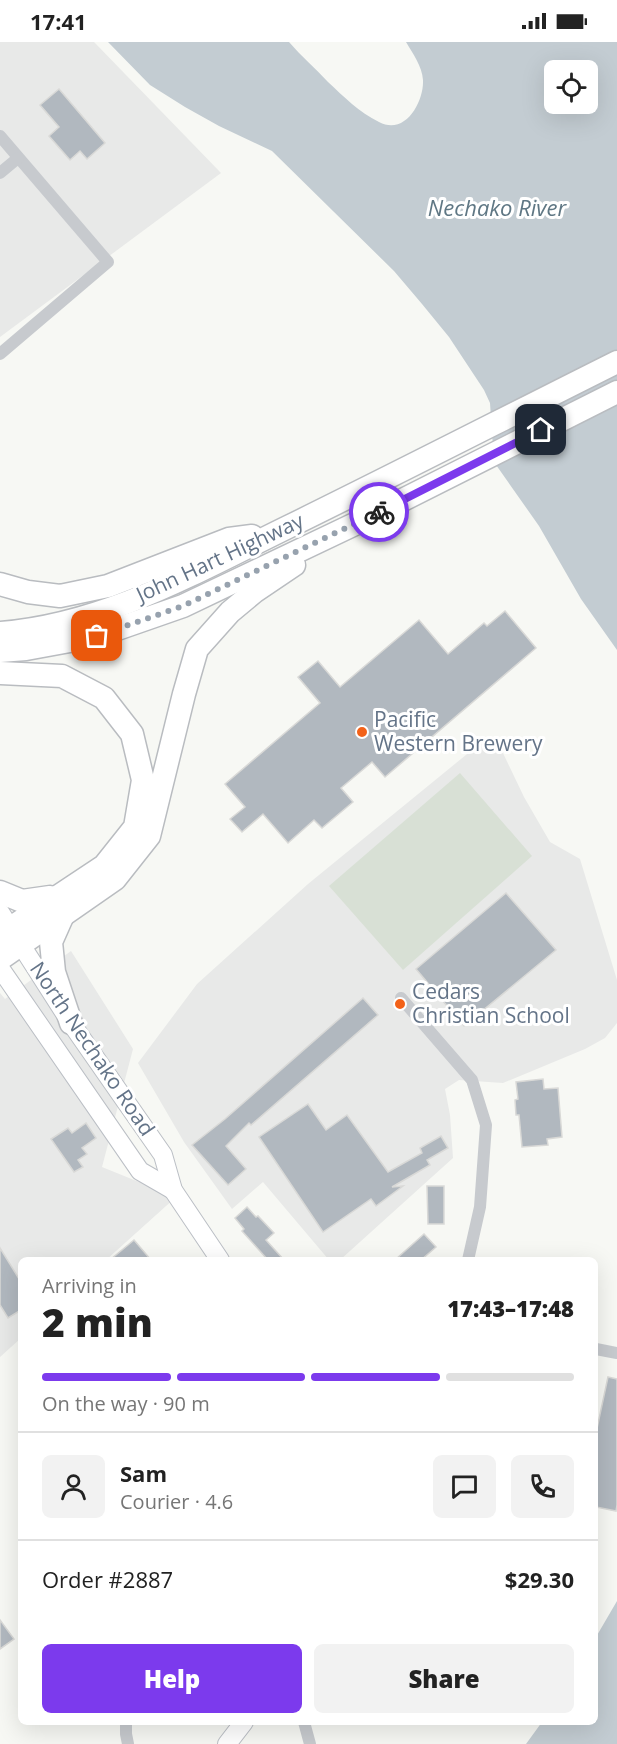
<!DOCTYPE html>
<meta charset="utf-8">
<style>
:root{--surface:#fff;--page:#f2f2f2;--text:#222;--muted:#767676;--line:#e0e0e0;--accent:#7c3aed}
body{margin:0;font-family:"Open Sans",sans-serif;background:var(--page);color:var(--text);height:100vh;display:flex;flex-direction:column;font-size:22px;white-space:nowrap}
*{box-sizing:border-box;margin:0}
p{font-size:20px;color:var(--muted)}
.icon{flex:none;width:33px;height:33px;fill:none;stroke:currentColor;stroke-width:2;stroke-linecap:round;stroke-linejoin:round}
.map{position:relative;flex:1;overflow:hidden}
.panel{position:absolute;left:18px;top:1215px;width:580px;height:468px;display:flex;flex-direction:column;background:var(--surface);border-radius:9px;box-shadow:0 6px 24px #0002}
.panel>*{flex:none}
.fabs{position:absolute;left:544px;top:18px;display:grid;gap:12px}
.fabs a{display:grid;place-items:center;width:54px;height:54px;border-radius:9px;background:var(--surface);box-shadow:0 6px 24px #0002;font-size:30px}
.pin{position:absolute;display:grid;place-items:center;width:51px;height:51px;color:#fff;margin:-26px;border-radius:12px;box-shadow:0 3px 9px #0006}
.courier{position:absolute;display:grid;place-items:center;width:60px;height:60px;margin:-30px;border:4px solid #7c3aed;border-radius:50%;background:#fff;color:#222;box-shadow:0 2px 8px #0007}
.summary em{font-style:normal;font-weight:800}
.summary div{display:flex;flex-direction:column-reverse}
.summary{display:flex;align-items:center;justify-content:space-between;height:102px;padding:0 24px}
h1{font-size:39px;font-weight:800;line-height:45px}
.bar{display:grid;grid-template-columns:repeat(4,1fr);gap:9px 6px;align-content:center;height:72px;padding:0 24px}
.bar i{height:8px;border-radius:4px;background:var(--line)}
.bar .on{background:var(--accent)}
.bar p{grid-column:span 4}
.line{display:flex;align-items:center;gap:15px;padding:0 24px;border-top:2px solid var(--line)}
.line div{flex:1}
.round{display:grid;place-items:center;flex:none;width:63px;height:63px;border-radius:9px;background:var(--page)}
.action{display:flex;gap:12px;margin-top:auto;padding:12px 24px}
.action a{flex:1;height:69px;border-radius:9px;background:var(--accent);color:#fff;font-size:24px;font-weight:800;line-height:69px;text-align:center}
.action a+a{background:var(--page);color:var(--text)}
.status{display:flex;justify-content:space-between;align-items:center;height:42px;padding:0 30px;background:var(--surface);direction:ltr}
.status svg{height:16px;fill:currentColor}
.map>svg:first-child{display:block}
.built{fill:#e8e9e8}
.pitch{fill:#d8e0d5}
.water{fill:#c3ccd2;fill-rule:evenodd}
.building{fill:#b1b8bf;stroke:#d9d9d7;stroke-width:1.5}
.lines{fill:none;stroke-linecap:round;stroke-linejoin:round}
.secondary-casing{stroke:#bbbfc5;stroke-width:20}
.highway-casing{stroke:#b9bcc0;stroke-width:25}
.street{stroke:#c7cace;stroke-width:12}
.secondary{stroke:#fff;stroke-width:18}
.highway{stroke:#fff;stroke-width:22}
.done{stroke:#97a2ae;stroke-width:6;stroke-dasharray:0 10.8}
.route{stroke:#7c3aed;stroke-width:8}
.poi-dot{fill:#f36219;stroke:#fff;stroke-width:2}
.labels{text-anchor:middle;stroke-width:6;stroke-linejoin:round;paint-order:stroke}
.street-label{font-size:21px;fill:#647488;stroke:#fff}
.poi-label{font-size:21px;fill:#647488;stroke:#fff;text-anchor:start}
.water-label{font-size:22px;font-style:italic;fill:#5f7784;stroke:#fff}
</style>
<div class="status"><b>17:41</b><svg viewBox="0 0 49 12"><path d="M0 12V9h3v3zM5 12V6h3v6zM10 12V3h3v9zM15 12V0h3v12zM26 1h20v11H26zM47 4h2v5h-2z"/></svg></div>
<div class="map">
<svg width="617" height="1702" viewBox="0 0 617 1702">
<rect width="100%" height="100%" fill="#f7f8f4"/>
<g class="built">
<polygon points="0,0 94,0 221,131 0,295"/>
<polygon points="483,699 502,709 524,755 550,800 580,817 617,938 617,981 605,996 585,1007 503,1041 459,1038 445,1047 450,1073 453,1116 340,1218 329,1218 263,1140 232,1167 184,1100 138,1021 197,942 308,842"/>
<polygon points="71,909 133,1007 102,1125 176,1155 106,1218 21,1218 21,1296 0,1315 0,951 5,957"/>
</g>
<polygon class="pitch" points="460,731 532,814 403,928 329,844"/>
<g class="water">
<path d="M108,0h181c12,14 26,26 39,40 16,15 31,30 51,40 26,14 45,-20 44,-42 -1,-14 -10,-26 -17,-38h211v608l-36,-51 -42,-73 -45,-64 -4,-59 -6,-13 -35,-53 -27,-33 -28,-33 -122,-120 -53,-25 -34,-19 -35,-22zM555,28h33v34h-33z"/>
<polygon points="617,1559 617,1702 526,1702 542,1680 596,1680 596,1595"/>
</g>
<g class="building">
<polygon points="59,47 105,101 87,117 80,109 70,118 49,94 59,85 40,63"/>
<polygon points="505,569 536,606 385,735 372,720 341,746 353,760 322,786 314,778 288,801 263,772 242,790 230,777 245,765 225,742 320,661 298,635 318,619 340,645 419,578 448,612 484,581 487,584"/>
<polygon points="506,851 556,908 464,984 416,927"/>
<polygon points="363,956 378,973 251,1083 249,1081 226,1104 246,1127 228,1143 192,1103 225,1077"/>
<polygon points="543,1037 544,1047 558,1046 562,1095 547,1097 548,1103 522,1105 519,1073 516,1073 515,1058 518,1057 516,1040"/>
<polygon points="308,1062 326,1088 347,1073 388,1130 422,1111 420,1106 441,1094 448,1106 427,1118 430,1123 392,1145 403,1144 376,1164 371,1157 323,1190 259,1095"/>
<polygon points="86,1081 96,1096 82,1106 87,1112 78,1118 83,1125 74,1130 51,1097 68,1086 72,1091"/>
<polygon points="427,1144 444,1144 444,1182 428,1182"/>
<polygon points="247,1165 256,1175 258,1174 274,1191 266,1198 284,1218 268,1218 242,1189 244,1187 235,1176"/>
<polygon points="424,1192 436,1205 421,1218 395,1218"/>
<polygon points="134,1198 151,1218 110,1218"/>
<polygon points="0,1206 21,1240 21,1268 8,1276 0,1263"/>
<polygon points="608,1335 617,1337 617,1463 616,1469 596,1465 596,1391"/>
<polygon points="0,1578 14,1597 0,1607"/>
</g>
<g class="lines">
<defs>
<g id="secondary">
<polyline points="0,870 71,981 163,1113 173,1148 220,1218"/>
<polyline points="0,926 140,1129 173,1148"/>
<polyline points="227,1702 244,1680"/>
</g>
<g id="highway">
<polyline points="0,542 28,550 60,554 108,544 229,497 252,494"/>
<path d="M0,591c104,-8 196,-61 288,-106 110,-54 219,-110 329,-165"/>
<polyline points="0,609 26,607 97,594 183,564 357,481 617,350"/>
<polyline points="0,631 62,634 104,656 132,692 143,738 135,785 104,824 0,893"/>
<polyline points="0,850 22,859 50,855"/>
<polyline points="63,873 51,900 54,930 71,981"/>
<polyline points="0,917 115,837 149,794 184,652 197,607 230,570 254,550 294,523"/>
</g>
</defs>
<use href="#secondary" class="secondary-casing"/>
<use href="#highway" class="highway-casing"/>
<g class="street">
<polyline points="0,94 108,220 0,312"/>
<polyline points="0,131 18,116"/>
<polyline points="401,956 472,1038 486,1083 480,1165 468,1218"/>
<polyline points="596,1307 617,1311"/>
<polyline points="126,1680 126,1692 128,1702"/>
<polyline points="304,1680 310,1702"/>
</g>
<use href="#secondary" class="secondary"/>
<use href="#highway" class="highway"/>
</g>
<g class="lines">
<polyline class="done" points="97,594 183,564 379,470"/>
<polyline class="route" points="379,470 541,388"/>
</g>
<g class="poi-dot">
<circle cx="362" cy="690" r="6"/>
<circle cx="400" cy="962" r="6"/>
</g>
<g class="labels">
<g class="street-label">
<text transform="translate(220 516) rotate(-25)" y="7">John Hart Highway</text>
<text transform="translate(92 1007) rotate(56)" y="7">North Nechako Road</text>
</g>
<g class="poi-label">
<text x="374" y="685">Pacific<tspan x="374" dy="24">Western Brewery</tspan></text>
<text x="412" y="957">Cedars<tspan x="412" dy="24">Christian School</tspan></text>
</g>
<g class="water-label">
<text x="497" y="174">Nechako River</text>
</g>
</g>
</svg>
<div class="fabs">
<a><svg class="icon" aria-label="locate" viewBox="0 0 24 24"><circle cx="12" cy="12" r="6"/><path d="M12 2v4M12 18v4M2 12h4M18 12h4"/></svg></a>
</div>
<div class="pin" style="left:97px;top:594px;background:#ea580c"><svg class="icon" aria-label="bag" viewBox="0 0 24 24"><path d="M5 8h14l-1 12H6zM9 8a3 3 0 0 1 6 0"/></svg></div>
<div class="pin" style="left:541px;top:388px;background:#1f2937"><svg class="icon" aria-label="home" viewBox="0 0 24 24"><path d="M3 11l9-7 9 7M6 9v11h12V9"/></svg></div>
<div class="courier" style="left:379px;top:470px"><svg class="icon" aria-label="bike" viewBox="0 0 24 24"><circle cx="6" cy="16" r="4"/><circle cx="18" cy="16" r="4"/><path d="M6 16l4-8h5l3 8M10 8l3 8H6M13 5h3"/></svg></div>
<section class="panel">
<div class="summary"><div><h1>2 min</h1><p>Arriving in</p></div><em>17:43–17:48</em></div>
<div class="bar"><i class="on"></i><i class="on"></i><i class="on"></i><i></i><p>On the way · 90 m</p></div>
<div class="line" style="height:108px"><a class="round"><svg class="icon" aria-label="person" viewBox="0 0 24 24"><circle cx="12" cy="8" r="4"/><path d="M4 21q1-7 8-7t8 7"/></svg></a><div><b>Sam</b><p>Courier · 4.6</p></div><a class="round"><svg class="icon" aria-label="chat" viewBox="0 0 24 24"><path d="M4 5h16v11H9l-5 4z"/></svg></a><a class="round"><svg class="icon" aria-label="phone" viewBox="0 0 24 24"><path d="M5 4h4l2 5-3 2q2 4 5 5l2-3 5 2v4C11 20 4 13 5 4z"/></svg></a></div>
<div class="line" style="height:78px"><div>Order #2887</div><b>$29.30</b></div>
<div class="action"><a>Help</a><a>Share</a></div>
</section>
</div>
